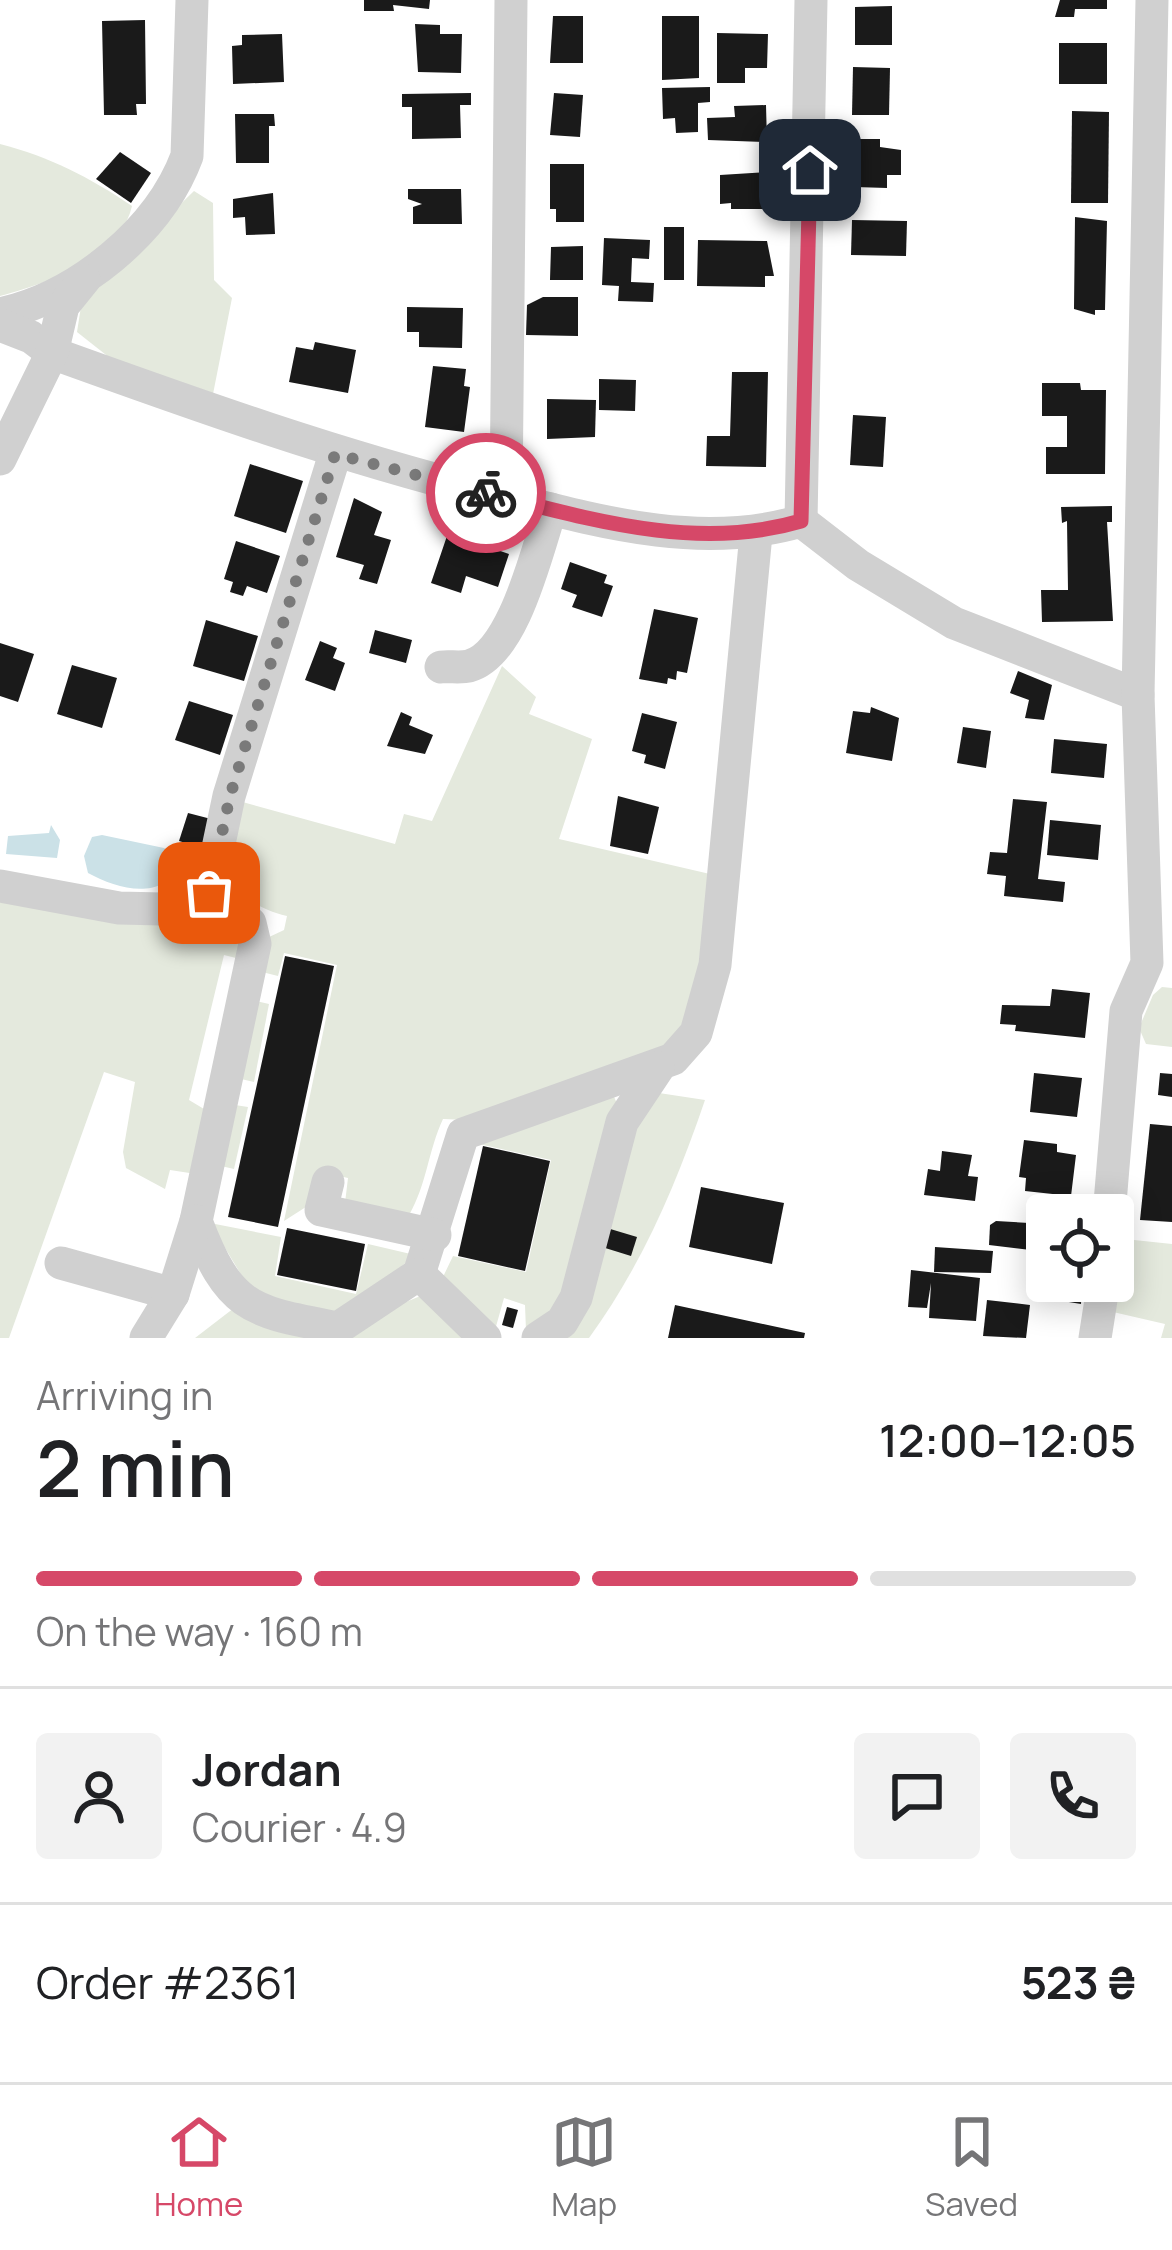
<!DOCTYPE html>
<meta charset="utf-8">
<style>
:root{--surface:#fff;--page:#f2f2f2;--text:#202124;--muted:#757577;--line:#e0e0e0;--accent:#d64868}
body{margin:0;font-family:Manrope,sans-serif;background:var(--page);color:var(--text);height:100vh;display:flex;flex-direction:column;font-size:45px;white-space:nowrap}
*{box-sizing:border-box;margin:0}
p{font-size:39px;color:var(--muted)}
.icon{flex:none;width:66px;height:66px;fill:none;stroke:currentColor;stroke-width:2;stroke-linecap:round;stroke-linejoin:round}
.map{position:relative;height:1338px;overflow:hidden}
.sheet{display:flex;flex-direction:column;background:var(--surface);flex:1}
.sheet>*{flex:none}
.tools{position:absolute;left:1026px;top:1194px;display:grid;gap:24px}
.tools a{display:grid;place-items:center;width:108px;height:108px;border-radius:12px;background:var(--surface);box-shadow:0 6px 30px #0003;font-size:60px}
.pin{position:absolute;display:grid;place-items:center;width:102px;height:102px;color:#fff;margin:-51px;border-radius:24px;box-shadow:0 6px 18px #0006}
.courier{position:absolute;display:grid;place-items:center;width:120px;height:120px;margin:-60px;border:9px solid #d64868;border-radius:50%;background:#fff;color:#222;box-shadow:0 3px 15px #0007}
.headline em{font-style:normal;font-weight:600}
.headline div{display:flex;flex-direction:column-reverse}
.headline{display:flex;align-items:center;justify-content:space-between;height:204px;padding:0 36px}
h1{font-size:78px;font-weight:600;line-height:90px}
.bar{display:grid;grid-template-columns:repeat(4,1fr);gap:18px 12px;align-content:center;height:144px;padding:0 36px}
.bar i{height:15px;border-radius:9px;background:var(--line)}
.bar .selected{background:var(--accent)}
.bar p{grid-column:span 4}
.line{display:flex;align-items:center;gap:30px;padding:0 36px;border-top:3px solid var(--line)}
.line div{flex:1}
.round{display:grid;place-items:center;flex:none;width:126px;height:126px;border-radius:12px;background:var(--page)}
.tab-bar{display:flex;justify-content:space-around;align-items:center;height:168px;border-top:3px solid var(--line);background:var(--surface);font-size:33px;color:var(--muted)}
.tab-bar a{display:grid;justify-items:center;gap:6px}
.tab-bar .selected{color:var(--accent)}
.map>svg:first-child{display:block}
.green{fill:#e4e9dd}
.water{fill:#cbe1e7}
.building{fill:#1a1a1a}
.lines{fill:none;stroke-linecap:round;stroke-linejoin:round}
.minor{stroke:#d0d0d0;stroke-width:33}
.done{stroke:#7a7a7a;stroke-width:12;stroke-dasharray:0 21.6}
.route{stroke:#d64868;stroke-width:15}
</style>
<div class="map">
<svg width="1172" height="1338" viewBox="0 0 1172 1338">
<rect width="100%" height="100%" fill="#fff"/>
<g class="green">
<path d="M0,144c50,13 89,33 132,62 -12,53 -85,77 -132,90z"/>
<polygon points="194,191 213,203 214,280 232,298 213,394 115,362 77,332 82,300"/>
<path d="M502,666l34,31 -7,17 63,25 -33,100 151,35 -14,113 -20,55 -208,78 -25,-1c-15,32 -16,65 -34,96l-64,-12 3,-25 -31,-7 -8,34 -25,16 53,-256 -53,-12 -6,23 -20,-5 9,-33 17,-8 3,-14c-69,-17 -56,-58 -48,-115l156,43 9,-30 28,7z"/>
<polygon points="0,897 234,925 244,960 224,955 189,1100 209,1112 196,1174 170,1170 165,1189 126,1168 123,1152 135,1082 104,1072 9,1338 0,1338"/>
<polygon points="1162,987 1172,988 1172,1047 1146,1044 1139,1028 1153,995"/>
<polygon points="256,1001 269,1004 254,1082 241,1079"/>
<polygon points="612,1092 618,1106 557,1313 526,1331 525,1305 504,1298 495,1330 442,1279 453,1256 526,1272 551,1160 479,1144"/>
<path d="M659,1093l46,7c-29,85 -63,165 -116,238h-33l80,-209z"/>
<polygon points="235,1105 248,1107 234,1169 221,1166"/>
<polygon points="210,1223 281,1237 275,1276 356,1294 368,1244 415,1255 339,1319 260,1306"/>
<polygon points="1134,1240 1172,1244 1172,1338 1161,1338 1165,1324 1113,1312 1122,1257 1133,1256"/>
<polygon points="423,1295 468,1338 350,1338 396,1306"/>
<polygon points="234,1308 327,1338 195,1338"/>
</g>
<g class="water">
<polygon points="51,825 60,840 57,858 6,854 8,836 49,833"/>
<path d="M102,835l62,13 16,11 -1,8c-19,34 -62,22 -91,6l-4,-17 8,-19z"/>
</g>
<g class="building">
<polygon points="364,0 430,0 429,9 393,5 394,11 364,11"/>
<polygon points="1060,0 1107,0 1107,9 1075,9 1074,17 1055,17"/>
<polygon points="892,6 892,45 855,45 855,7"/>
<polygon points="553,16 583,16 583,63 550,63"/>
<polygon points="662,16 699,16 699,78 662,80"/>
<polygon points="145,20 146,104 136,104 137,115 104,115 102,21"/>
<polygon points="415,24 440,25 440,34 462,34 461,73 418,72"/>
<polygon points="717,33 768,34 767,68 745,68 745,83 717,83"/>
<polygon points="282,34 284,82 233,84 232,46 242,45 242,35"/>
<rect x="1059" y="43" width="48" height="41"/>
<polygon points="853,67 890,68 889,115 852,115"/>
<polygon points="710,87 710,102 698,103 698,132 676,133 675,118 663,119 662,88"/>
<polygon points="471,93 471,105 460,105 461,138 412,139 412,107 402,107 402,94"/>
<polygon points="554,93 583,95 580,137 550,135"/>
<polygon points="766,105 767,142 708,140 707,118 735,117 734,106"/>
<polygon points="1072,111 1109,112 1108,203 1071,203"/>
<polygon points="235,114 274,114 275,126 269,126 269,163 236,163"/>
<polygon points="840,139 880,139 880,147 901,150 901,175 887,175 887,188 855,187 855,155 840,155"/>
<polygon points="120,152 151,173 131,203 96,179"/>
<polygon points="550,164 584,164 584,222 556,222 556,209 550,209"/>
<polygon points="767,172 767,209 731,209 731,203 720,204 720,175"/>
<polygon points="408,189 461,189 462,224 413,224 413,207 422,204 408,199"/>
<polygon points="273,193 275,234 246,235 245,217 233,218 233,199"/>
<polygon points="1075,217 1107,221 1105,310 1095,310 1095,315 1074,309"/>
<polygon points="852,220 907,221 906,256 851,255"/>
<rect x="664" y="227" width="20" height="53"/>
<polygon points="604,238 650,240 649,259 632,258 631,282 654,283 653,302 618,301 619,286 602,285"/>
<polygon points="698,240 767,241 774,276 765,276 765,287 697,286"/>
<polygon points="583,246 583,280 550,280 551,247"/>
<polygon points="543,297 578,297 578,336 526,335 527,305"/>
<polygon points="407,307 463,308 462,348 419,347 419,332 407,332"/>
<polygon points="315,342 356,350 348,393 289,382 296,347 313,350"/>
<polygon points="433,366 466,369 464,386 470,387 464,432 425,427"/>
<polygon points="732,372 768,372 766,467 706,466 707,436 730,436"/>
<polygon points="599,379 636,380 635,411 599,410"/>
<polygon points="1042,383 1080,383 1081,390 1106,390 1105,474 1046,474 1046,447 1067,447 1067,416 1042,416"/>
<polygon points="547,399 596,400 595,437 547,439"/>
<polygon points="853,415 886,417 883,467 850,465"/>
<polygon points="250,464 303,481 286,533 234,516"/>
<polygon points="354,498 382,512 374,535 391,540 377,584 359,579 364,565 336,557"/>
<polygon points="1112,506 1112,522 1107,522 1113,621 1042,622 1041,590 1068,590 1067,521 1062,523 1061,507"/>
<polygon points="448,533 509,554 498,587 466,576 461,593 431,583"/>
<polygon points="236,541 280,556 267,593 247,586 243,596 230,592 233,582 224,579"/>
<polygon points="570,562 607,575 604,583 613,586 602,617 572,607 577,595 561,589"/>
<polygon points="654,609 698,618 687,673 677,671 676,680 668,678 667,684 639,679"/>
<polygon points="206,620 258,636 244,681 193,666"/>
<polygon points="375,630 412,640 406,663 369,653"/>
<polygon points="320,641 337,648 333,658 345,663 335,691 305,680"/>
<polygon points="0,643 34,654 18,702 0,696"/>
<polygon points="72,665 117,678 102,728 57,714"/>
<polygon points="1018,671 1052,685 1044,720 1025,718 1029,700 1010,693"/>
<polygon points="189,701 233,715 220,755 175,740"/>
<polygon points="871,707 899,718 892,761 846,753 853,711 870,713"/>
<polygon points="401,712 412,717 409,725 433,735 425,754 387,746"/>
<polygon points="642,713 677,722 665,769 644,763 646,755 632,751"/>
<polygon points="963,727 991,731 986,768 957,763"/>
<polygon points="1054,739 1107,744 1104,778 1051,773"/>
<polygon points="618,796 659,807 648,854 610,846"/>
<polygon points="1013,799 1047,802 1038,879 1065,882 1063,902 1004,896 1006,876 987,874 990,852 1007,853"/>
<polygon points="188,813 215,820 206,849 179,841"/>
<polygon points="1050,820 1101,825 1098,860 1047,855"/>
<polygon points="285,956 334,966 278,1227 228,1217"/>
<polygon points="1052,989 1090,993 1085,1038 1015,1031 1016,1025 1000,1024 1002,1005 1050,1006"/>
<polygon points="1034,1073 1082,1078 1077,1117 1030,1112"/>
<polygon points="1160,1073 1172,1074 1172,1097 1158,1095"/>
<polygon points="1150,1124 1172,1126 1172,1222 1140,1220"/>
<polygon points="1024,1140 1057,1144 1057,1152 1076,1155 1071,1196 1025,1191 1026,1178 1019,1177"/>
<polygon points="483,1146 550,1161 525,1271 458,1256"/>
<polygon points="942,1151 972,1155 968,1176 978,1177 975,1201 924,1195 928,1169 940,1171"/>
<polygon points="701,1187 784,1203 772,1264 689,1247"/>
<polygon points="996,1221 1047,1224 1047,1252 989,1245 990,1225"/>
<polygon points="287,1228 365,1244 356,1291 277,1275"/>
<polygon points="607,1228 637,1237 631,1256 602,1247"/>
<polygon points="935,1247 993,1251 991,1273 934,1272"/>
<polygon points="1034,1257 1047,1257 1047,1281 1082,1281 1081,1304 1032,1296"/>
<polygon points="911,1270 980,1278 976,1321 929,1318 931,1283 927,1308 908,1307"/>
<polygon points="987,1300 1030,1305 1026,1338 983,1336"/>
<polygon points="675,1305 805,1333 804,1338 668,1338"/>
<polygon points="507,1307 518,1310 513,1328 502,1325"/>
</g>
<g class="lines">
<g class="minor">
<path d="M0,314c78,-17 159,-83 187,-158l5,-156"/>
<path d="M0,325l31,12 21,16c147,53 284,102 435,140 103,26 210,59 314,28l57,44 96,58 184,72"/>
<polyline points="0,459 52,353 63,306 84,280"/>
<polyline points="506,498 511,0"/>
<polyline points="801,521 811,0"/>
<path d="M441,667c8,-1 20,1 28,-1 45,-12 68,-116 82,-157"/>
<polyline points="0,886 119,908 205,910 229,796 335,454"/>
<path d="M209,893l41,30 5,21 -59,277c34,90 56,90 142,107l81,-54 44,-140 210,-75 23,-26 19,-68 41,-431"/>
<polyline points="328,1182 321,1210 435,1235"/>
<polyline points="1109,1215 1126,1011 1147,963 1138,695 1152,0"/>
<polyline points="61,1263 173,1294"/>
<polyline points="419,1274 485,1338"/>
<polyline points="146,1338 173,1294 196,1221"/>
<polyline points="538,1338 562,1322 576,1298 622,1122 658,1068"/>
<polyline points="1095,1338 1104,1281"/>
</g>
</g>
<g class="lines">
<polyline class="done" points="209,893 230,796 335,454 486,493"/>
<path class="route" d="M486,493c103,26 211,59 315,28l9,-351"/>
</g>
</svg>
<div class="tools">
<a><svg class="icon" aria-label="locate" viewBox="0 0 24 24"><circle cx="12" cy="12" r="6"/><path d="M12 2v4M12 18v4M2 12h4M18 12h4"/></svg></a>
</div>
<div class="pin" style="left:209px;top:893px;background:#ea580c"><svg class="icon" aria-label="bag" viewBox="0 0 24 24"><path d="M5 8h14l-1 12H6zM9 8a3 3 0 0 1 6 0"/></svg></div>
<div class="pin" style="left:810px;top:170px;background:#1f2937"><svg class="icon" aria-label="home" viewBox="0 0 24 24"><path d="M3 11l9-7 9 7M6 9v11h12V9"/></svg></div>
<div class="courier" style="left:486px;top:493px"><svg class="icon" aria-label="bike" viewBox="0 0 24 24"><circle cx="6" cy="16" r="4"/><circle cx="18" cy="16" r="4"/><path d="M6 16l4-8h5l3 8M10 8l3 8H6M13 5h3"/></svg></div>
</div>
<section class="sheet">
<div class="headline"><div><h1>2 min</h1><p>Arriving in</p></div><em>12:00–12:05</em></div>
<div class="bar"><i class="selected"></i><i class="selected"></i><i class="selected"></i><i></i><p>On the way · 160 m</p></div>
<div class="line" style="height:216px"><a class="round"><svg class="icon" aria-label="person" viewBox="0 0 24 24"><circle cx="12" cy="8" r="4"/><path d="M4 21q1-7 8-7t8 7"/></svg></a><div><b>Jordan</b><p>Courier · 4.9</p></div><a class="round"><svg class="icon" aria-label="chat" viewBox="0 0 24 24"><path d="M4 5h16v11H9l-5 4z"/></svg></a><a class="round"><svg class="icon" aria-label="phone" viewBox="0 0 24 24"><path d="M5 4h4l2 5-3 2q2 4 5 5l2-3 5 2v4C11 20 4 13 5 4z"/></svg></a></div>
<div class="line" style="height:156px"><div>Order #2361</div><b>523 ₴</b></div>
</section>
<nav class="tab-bar">
<a class="selected"><svg class="icon" aria-label="home" viewBox="0 0 24 24"><path d="M3 11l9-7 9 7M6 9v11h12V9"/></svg>Home</a>
<a><svg class="icon" aria-label="map" viewBox="0 0 24 24"><path d="M3 6l6-2 6 2 6-2v14l-6 2-6-2-6 2zM9 4v14M15 6v14"/></svg>Map</a>
<a><svg class="icon" aria-label="saved" viewBox="0 0 24 24"><path d="M7 4h10v16l-5-4-5 4z"/></svg>Saved</a>
</nav>
